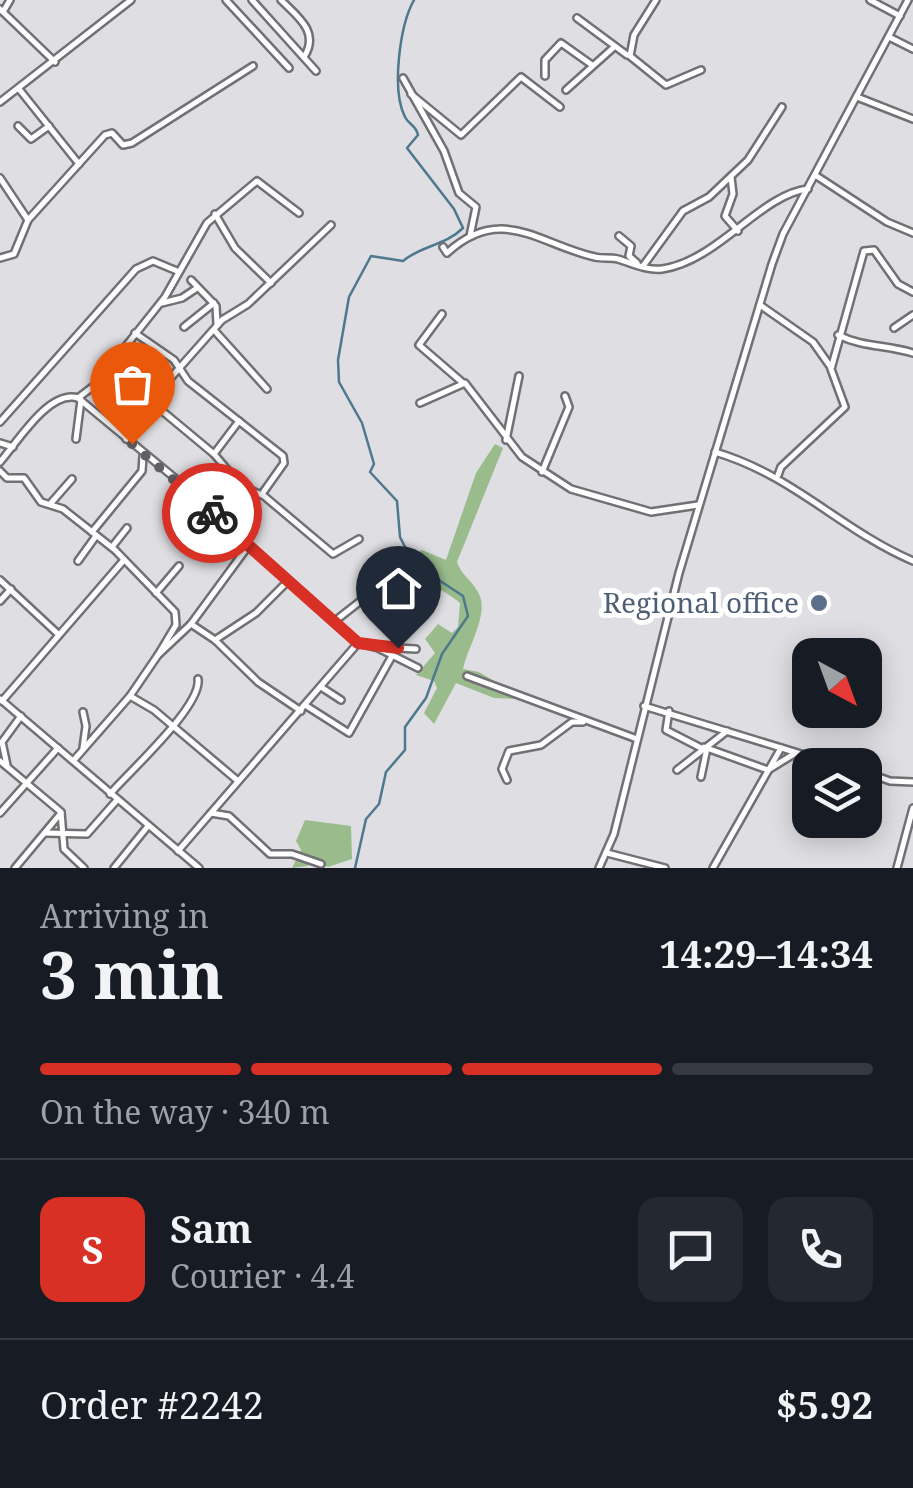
<!DOCTYPE html>
<meta charset="utf-8">
<style>
:root{--surface:#171b24;--page:#242831;--text:#f1f3f6;--muted:#9ea1a6;--line:#363941;--accent:#d93025}
body{margin:0;font-family:"Noto Serif",serif;background:var(--page);color:var(--text);height:100vh;display:flex;flex-direction:column;font-size:38px;white-space:nowrap}
*{box-sizing:border-box;margin:0}
p{font-size:32px;color:var(--muted)}
.icon{flex:none;width:55px;height:55px;fill:none;stroke:currentColor;stroke-width:2;stroke-linecap:round;stroke-linejoin:round}
.map{position:relative;height:868px;overflow:hidden}
.side{display:flex;flex-direction:column;background:var(--surface);flex:1}
.side>*{flex:none}
.needle{width:65px;rotate:139deg}
.fabs{position:absolute;left:792px;top:638px;display:grid;gap:20px}
.fabs a{display:grid;place-items:center;width:90px;height:90px;border-radius:20px;background:var(--surface);box-shadow:0 5px 25px #0003;font-size:50px}
.pin{position:absolute;display:grid;place-items:center;width:85px;height:85px;color:#fff;margin:-102px -42px;border-radius:50% 50% 50% 0;rotate:-45deg;box-shadow:0 0 10px #0007}
.pin .icon{rotate:45deg}
.courier{position:absolute;display:grid;place-items:center;width:100px;height:100px;margin:-50px;border:8px solid #d93025;border-radius:50%;background:#fff;color:#222;box-shadow:0 2px 12px #0007}
.summary em{font-style:normal;font-weight:700}
.summary div{display:flex;flex-direction:column-reverse}
.summary{display:flex;align-items:center;justify-content:space-between;height:170px;padding:0 40px}
h1{font-size:65px;font-weight:700;line-height:75px}
.bar{display:grid;grid-template-columns:repeat(4,1fr);gap:15px 10px;align-content:center;height:120px;padding:0 40px}
.bar i{height:12px;border-radius:8px;background:var(--line)}
.bar .current{background:var(--accent)}
.bar p{grid-column:span 4}
.line{display:flex;align-items:center;gap:25px;padding:0 40px;border-top:2px solid var(--line)}
.line div{flex:1}
.round{display:grid;place-items:center;flex:none;width:105px;height:105px;border-radius:20px;background:var(--page)}
.map>svg:first-child{display:block}
.green{fill:#9abc8c}
.lines{fill:none;stroke-linecap:round;stroke-linejoin:round}
.stream{stroke:#4e788e;stroke-width:2.5}
.minor-casing{stroke:#717074;stroke-width:10}
.minor{stroke:#fff;stroke-width:5}
.done{stroke:#606062;stroke-width:10;stroke-dasharray:0 18}
.route{stroke:#d93025;stroke-width:12}
.service-dot{fill:#5c6f8a;stroke:#fff;stroke-width:4}
.labels{text-anchor:middle;stroke-width:10;stroke-linejoin:round;paint-order:stroke}
.service-label{font-size:28px;fill:#4e5e75;stroke:#fff;text-anchor:end}
</style>
<div class="map">
<svg width="913" height="868" viewBox="0 0 913 868">
<rect width="100%" height="100%" fill="#dfdee2"/>
<g class="green">
<path d="M495,444l8,4 -46,114c4,13 16,19 22,32 10,21 -11,52 -16,75l16,3 37,22v5l-22,-1 -38,-15 -22,41 -10,-11 13,-25 -3,-7 -18,-6 19,-22 -10,-14 13,-15 14,9 6,-6 2,-24c-21,-18 -42,-18 -46,-49l8,-4 24,10 30,-87z"/>
<polygon points="305,820 351,826 352,859 328,867 309,855 308,866 292,868 301,850 296,841"/>
</g>
<g class="lines">
<path class="stream" d="M355,868l11,-49 13,-15 7,-32 19,-22v-23l21,-29 16,-44 26,-38 -5,-20 -50,-33 -13,-26 -3,-36 -27,-29 4,-8 -12,-41 -23,-41 -1,-22 11,-63 22,-41 32,5c19,-16 42,-15 60,-33l-9,-19 -47,-61 11,-13c-2,-10 -9,-10 -13,-18 -14,-27 -5,-92 9,-117"/>
<defs>
<g id="minor">
<polyline points="226,0 289,68"/>
<polyline points="252,0 316,71"/>
<path d="M281,0c17,17 39,32 23,57"/>
<polyline points="656,0 634,35 630,56 666,85 701,70"/>
<polyline points="870,0 900,16"/>
<polyline points="0,9 55,62"/>
<polyline points="3,12 10,0"/>
<polyline points="577,18 627,55"/>
<polyline points="889,37 913,49"/>
<polyline points="545,76 545,60 561,43 592,65"/>
<polyline points="403,78 444,151 459,193 476,207 470,236"/>
<polyline points="19,89 79,164"/>
<polyline points="566,90 613,48"/>
<polyline points="411,94 461,135 521,77 560,107"/>
<polyline points="857,97 913,119"/>
<polyline points="0,102 131,0"/>
<polyline points="18,126 31,139 49,126"/>
<polyline points="815,175 887,222 913,233"/>
<polyline points="731,177 733,194 725,216 738,231"/>
<polyline points="0,178 28,220"/>
<polyline points="215,214 235,248 271,283"/>
<polyline points="619,236 631,246 629,256 637,263"/>
<path d="M443,247l4,6c55,-50 93,-8 148,4 8,2 15,0 23,2 13,4 30,12 44,10 56,-8 99,-75 146,-80"/>
<polyline points="0,258 14,254 28,220 105,135 112,133 123,145 132,143 253,66"/>
<polyline points="643,266 683,211 709,197 748,160 782,107"/>
<polyline points="191,280 216,306 217,324"/>
<polyline points="162,303 182,298 197,288"/>
<polyline points="760,305 813,342 830,366"/>
<polyline points="442,314 419,345 463,383"/>
<polyline points="184,327 214,303"/>
<polyline points="894,328 913,315"/>
<polyline points="214,330 267,389"/>
<polyline points="135,333 174,360 188,381 283,456 284,463 262,494"/>
<path d="M838,335c24,12 49,10 75,18"/>
<polyline points="108,366 214,454 254,501"/>
<polyline points="78,398 95,385 165,297 207,223 257,181 299,213"/>
<polyline points="151,400 222,320 248,304 331,225"/>
<polyline points="420,403 465,383 522,457 571,489 651,512 698,505"/>
<polyline points="0,422 136,269 153,261 177,271"/>
<polyline points="76,439 81,400"/>
<polyline points="126,439 153,402"/>
<polyline points="506,440 519,376"/>
<polyline points="0,443 13,447"/>
<path d="M715,452c78,23 126,78 198,109"/>
<polyline points="214,454 239,421"/>
<path d="M0,462c17,-19 49,-73 78,-64l98,81 182,164 -180,208"/>
<polyline points="0,471 7,478 24,478 41,502 63,509 115,550 175,612 176,625 158,655"/>
<polyline points="542,472 569,407 565,396"/>
<polyline points="778,475 781,467 845,407 831,369 864,251 874,250 898,284 913,292"/>
<polyline points="248,489 264,496 333,554 359,539"/>
<polyline points="51,503 72,479"/>
<polyline points="233,531 255,501"/>
<polyline points="92,532 142,471 143,456"/>
<polyline points="112,547 127,528"/>
<polyline points="78,561 96,536"/>
<polyline points="0,580 58,634"/>
<polyline points="156,593 179,566"/>
<polyline points="0,601 11,589"/>
<polyline points="335,621 372,592"/>
<polyline points="191,624 215,640 258,682 301,711"/>
<polyline points="215,640 256,613 288,581"/>
<polyline points="358,643 378,648 418,668"/>
<polyline points="379,647 416,649"/>
<polyline points="467,676 637,739"/>
<polyline points="321,687 341,700"/>
<polyline points="130,696 154,710 238,781"/>
<polyline points="0,699 199,868"/>
<polyline points="2,701 124,560"/>
<polyline points="305,705 349,733 392,656"/>
<polyline points="644,706 837,765"/>
<polyline points="669,711 666,730 703,749"/>
<polyline points="704,747 768,770 794,754"/>
<polyline points="83,748 86,726 83,712"/>
<polyline points="74,760 130,696 158,655 191,624 249,545"/>
<polyline points="0,761 61,812 64,849 84,868"/>
<polyline points="7,765 2,742 21,716"/>
<polyline points="677,770 727,731"/>
<polyline points="865,772 890,781 913,782"/>
<polyline points="701,777 707,748"/>
<polyline points="507,780 502,769 509,751 541,745 572,722 583,722"/>
<path d="M110,794c20,-23 92,-88 88,-115"/>
<polyline points="0,813 58,748"/>
<polyline points="211,813 229,816 270,854 292,854 321,864"/>
<polyline points="45,833 87,834 117,800"/>
<polyline points="607,853 665,868"/>
<polyline points="15,868 61,813"/>
<polyline points="114,868 148,826"/>
<polyline points="599,868 614,834 679,573 772,264 783,234 908,0"/>
<polyline points="713,868 781,748"/>
<polyline points="897,868 913,808"/>
</g>
</defs>
<use href="#minor" class="minor-casing"/>
<use href="#minor" class="minor"/>
</g>
<g class="lines">
<polyline class="done" points="132,444 212,513"/>
<polyline class="route" points="212,513 358,643 398,648"/>
</g>
<circle class="service-dot" cx="819" cy="603" r="10"/>
<g class="labels">
<g class="service-label">
<text x="799" y="613">Regional office</text>
</g>
</g>
</svg>
<div class="fabs">
<a><svg class="needle" viewBox="-14 -14 28 28"><path d="M0-13l5 13h-10z" fill="#e53935"/><path d="M0 13l5-13h-10z" fill="#9ea1a6"/></svg></a>
<a><svg class="icon" aria-label="layers" viewBox="0 0 24 24"><path d="M12 4l9 5-9 5-9-5zM3 14l9 5 9-5"/></svg></a>
</div>
<div class="pin" style="left:132px;top:444px;background:#ea580c"><svg class="icon" aria-label="bag" viewBox="0 0 24 24"><path d="M5 8h14l-1 12H6zM9 8a3 3 0 0 1 6 0"/></svg></div>
<div class="pin" style="left:398px;top:648px;background:#1f2937"><svg class="icon" aria-label="home" viewBox="0 0 24 24"><path d="M3 11l9-7 9 7M6 9v11h12V9"/></svg></div>
<div class="courier" style="left:212px;top:513px"><svg class="icon" aria-label="bike" viewBox="0 0 24 24"><circle cx="6" cy="16" r="4"/><circle cx="18" cy="16" r="4"/><path d="M6 16l4-8h5l3 8M10 8l3 8H6M13 5h3"/></svg></div>
</div>
<section class="side">
<div class="summary"><div><h1>3 min</h1><p>Arriving in</p></div><em>14:29–14:34</em></div>
<div class="bar"><i class="current"></i><i class="current"></i><i class="current"></i><i></i><p>On the way · 340 m</p></div>
<div class="line" style="height:180px"><b class="round" style="background:var(--accent);color:#fff">S</b><div><b>Sam</b><p>Courier · 4.4</p></div><a class="round"><svg class="icon" aria-label="chat" viewBox="0 0 24 24"><path d="M4 5h16v11H9l-5 4z"/></svg></a><a class="round"><svg class="icon" aria-label="phone" viewBox="0 0 24 24"><path d="M5 4h4l2 5-3 2q2 4 5 5l2-3 5 2v4C11 20 4 13 5 4z"/></svg></a></div>
<div class="line" style="height:130px"><div>Order #2242</div><b>$5.92</b></div>
</section>
